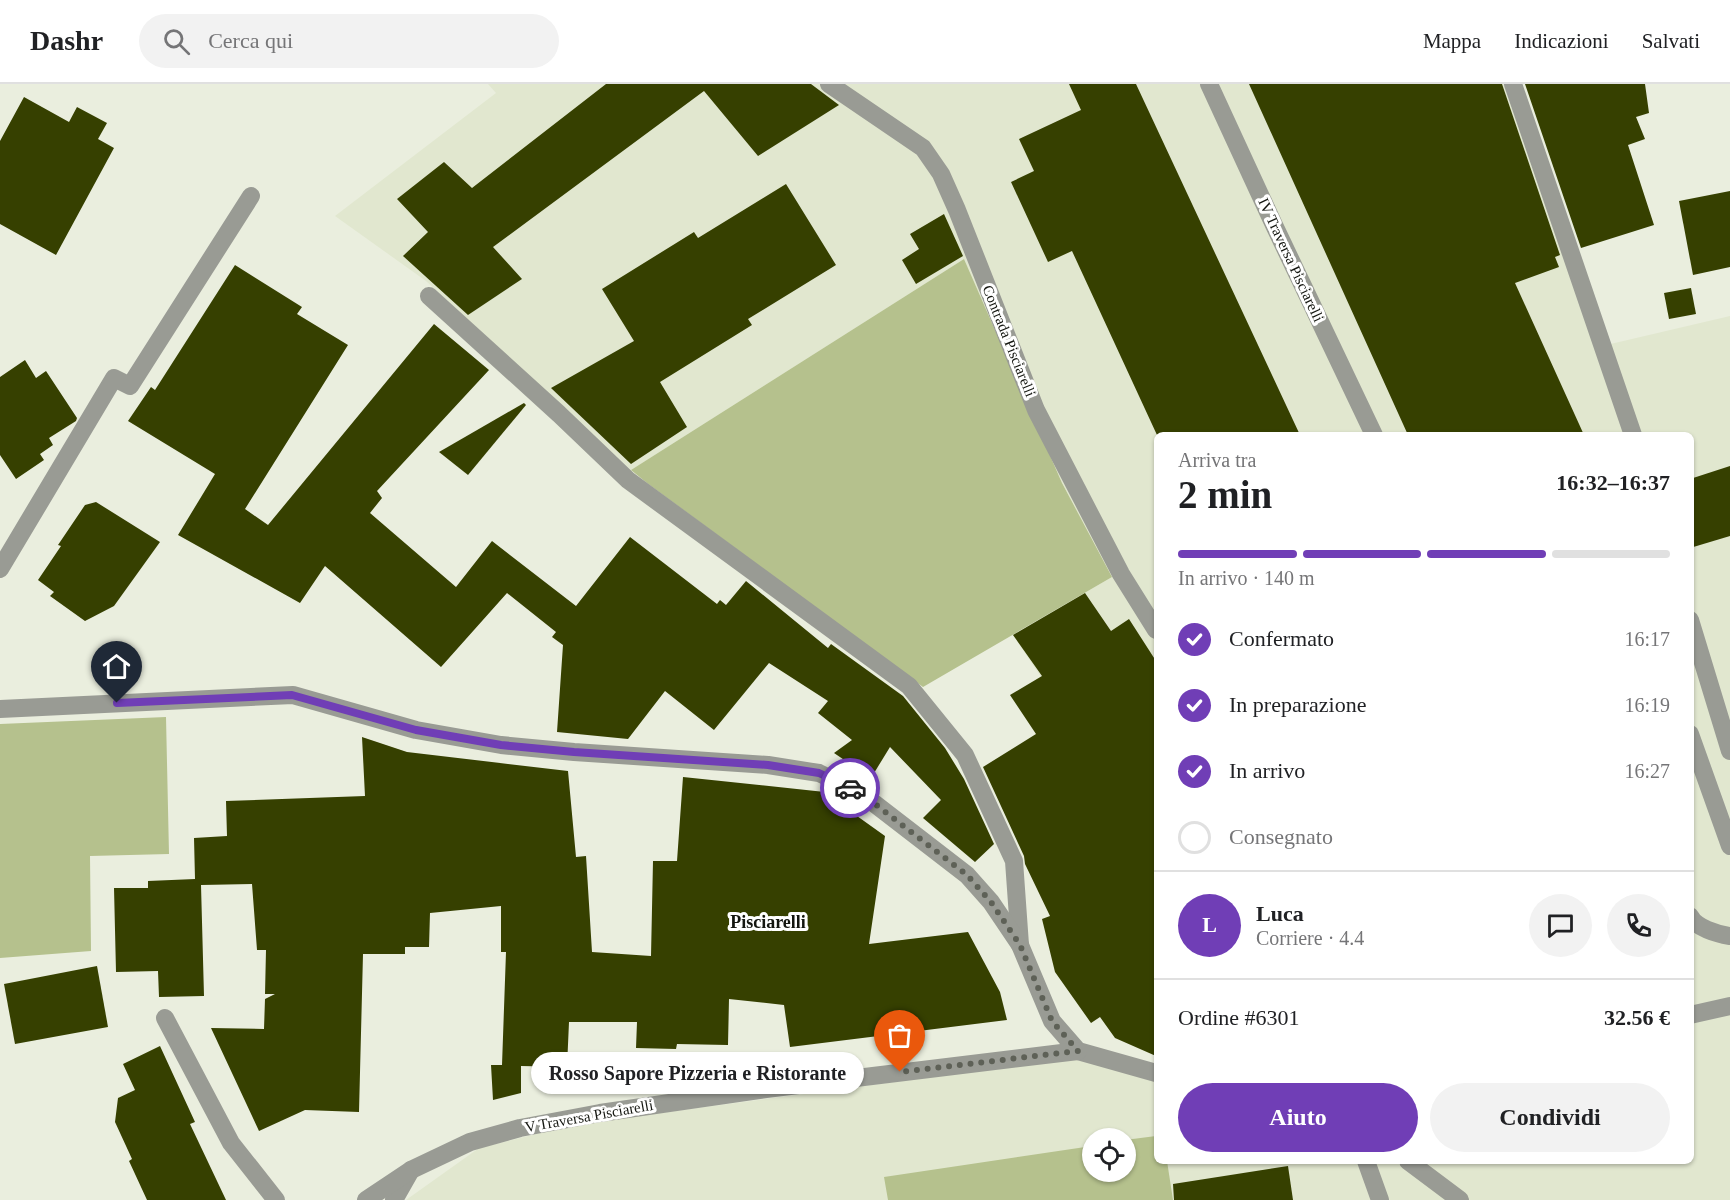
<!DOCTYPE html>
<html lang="it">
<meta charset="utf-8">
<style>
:root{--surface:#fff;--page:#f2f2f2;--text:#202124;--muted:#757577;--line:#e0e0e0;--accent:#703eb6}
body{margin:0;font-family:Georgia,serif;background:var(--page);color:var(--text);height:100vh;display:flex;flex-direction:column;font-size:22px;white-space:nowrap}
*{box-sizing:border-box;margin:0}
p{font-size:20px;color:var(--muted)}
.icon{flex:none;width:33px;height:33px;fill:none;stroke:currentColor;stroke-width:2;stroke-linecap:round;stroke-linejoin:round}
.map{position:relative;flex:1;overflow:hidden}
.details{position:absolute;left:1154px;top:348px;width:540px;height:732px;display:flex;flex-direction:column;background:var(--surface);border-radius:9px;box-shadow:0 2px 4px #0004}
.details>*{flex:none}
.buttons{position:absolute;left:1082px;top:1044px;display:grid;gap:12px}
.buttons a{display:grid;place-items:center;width:54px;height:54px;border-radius:50%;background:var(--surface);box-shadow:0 2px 4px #0004;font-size:30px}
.pin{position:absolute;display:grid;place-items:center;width:51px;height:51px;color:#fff;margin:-62px -26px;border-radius:50% 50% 50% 0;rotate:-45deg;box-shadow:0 0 6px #0007}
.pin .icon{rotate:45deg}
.courier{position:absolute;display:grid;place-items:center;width:60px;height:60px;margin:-30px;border:4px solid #703eb6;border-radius:50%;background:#fff;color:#222;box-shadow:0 2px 8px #0007}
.bubble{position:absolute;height:42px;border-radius:21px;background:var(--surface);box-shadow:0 2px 4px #0004;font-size:20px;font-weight:800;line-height:42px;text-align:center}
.summary em{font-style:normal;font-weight:800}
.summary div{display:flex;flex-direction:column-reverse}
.summary{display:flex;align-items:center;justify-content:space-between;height:102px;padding:0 24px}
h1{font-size:39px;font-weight:800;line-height:45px}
.bar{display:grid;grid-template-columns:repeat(4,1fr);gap:9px 6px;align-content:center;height:72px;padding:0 24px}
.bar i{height:8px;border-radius:4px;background:var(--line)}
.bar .on{background:var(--accent)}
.bar p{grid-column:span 4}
.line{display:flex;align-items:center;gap:15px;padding:0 24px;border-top:2px solid var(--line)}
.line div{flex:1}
.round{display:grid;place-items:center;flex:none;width:63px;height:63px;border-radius:32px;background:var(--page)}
ol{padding:0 24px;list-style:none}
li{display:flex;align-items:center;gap:18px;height:66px}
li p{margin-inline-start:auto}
li .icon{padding:6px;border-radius:50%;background:var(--accent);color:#fff;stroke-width:4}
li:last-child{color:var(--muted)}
li i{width:33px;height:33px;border:3px solid var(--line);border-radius:50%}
.primary-button{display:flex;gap:12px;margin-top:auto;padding:12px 24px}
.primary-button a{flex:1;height:69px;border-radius:36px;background:var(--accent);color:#fff;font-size:24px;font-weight:800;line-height:69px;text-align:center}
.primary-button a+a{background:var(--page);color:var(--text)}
header{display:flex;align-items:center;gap:36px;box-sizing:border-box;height:84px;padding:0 30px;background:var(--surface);border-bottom:2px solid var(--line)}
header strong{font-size:28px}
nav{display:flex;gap:33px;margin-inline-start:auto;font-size:21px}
.search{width:420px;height:54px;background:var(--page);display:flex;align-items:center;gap:15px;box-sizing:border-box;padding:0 21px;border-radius:33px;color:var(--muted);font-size:22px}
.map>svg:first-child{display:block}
.built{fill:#e1e7cf;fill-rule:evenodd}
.green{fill:#b5c18d}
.building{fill:#364000}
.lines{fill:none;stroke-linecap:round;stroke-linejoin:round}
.lane{stroke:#999b94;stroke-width:18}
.street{stroke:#999b94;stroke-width:18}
.done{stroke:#5e6157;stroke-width:6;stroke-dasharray:0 10.8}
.route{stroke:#703eb6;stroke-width:8}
.labels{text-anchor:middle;stroke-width:6;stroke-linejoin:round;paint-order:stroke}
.street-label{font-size:15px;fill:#13150f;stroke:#fff}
.quarter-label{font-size:18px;font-weight:bold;fill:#13150f;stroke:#fff}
</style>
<header>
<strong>Dashr</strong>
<div class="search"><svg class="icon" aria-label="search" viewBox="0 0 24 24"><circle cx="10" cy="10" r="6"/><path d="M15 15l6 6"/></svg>Cerca qui</div>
<nav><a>Mappa</a><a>Indicazioni</a><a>Salvati</a></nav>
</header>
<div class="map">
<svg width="1730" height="1116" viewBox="0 0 1730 1116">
<rect width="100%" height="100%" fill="#eaeede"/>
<path class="built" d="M488,0h1031l83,262 128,-30v884h-1324l73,-52 98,-24 493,-65 86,13v89h534v-726h-534v415l-143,-215 99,-58 -50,-94 -98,-224 -333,211 -205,-189 -91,-65 161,-123zM1092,1054h33v34h-33z"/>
<g class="green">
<polygon points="964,175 1062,399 1112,493 923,603 647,399 631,386"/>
<polygon points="166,633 169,770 90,772 91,867 0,874 0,640"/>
<polygon points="1156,1052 1156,1077 1167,1077 1173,1116 888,1116 884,1093 1092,1062 1092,1088 1125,1088 1125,1056"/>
</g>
<g class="building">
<polygon points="606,0 811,0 839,21 758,72 704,7 493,163 522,195 468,231 403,172 428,148 397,115 444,78 472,104"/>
<polygon points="1069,0 1136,0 1300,351 1157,351 1072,167 1048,178 1011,98 1034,87 1019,55 1081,26"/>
<polygon points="1249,0 1502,0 1560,171 1555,173 1559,183 1515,199 1584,351 1408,351"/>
<polygon points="1525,0 1645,0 1649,29 1636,33 1645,55 1628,61 1654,141 1581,164"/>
<polygon points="24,13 69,38 77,23 107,39 98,55 114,64 56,171 0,140 0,57"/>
<polygon points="786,100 836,181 748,235 752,241 660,298 687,343 631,380 551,304 634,257 602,205 694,148 698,154"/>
<polygon points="1730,107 1730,183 1693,191 1679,117"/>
<polygon points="944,130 963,172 916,200 902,176 919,165 910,150"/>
<polygon points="235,181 302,223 297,230 348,261 245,425 268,441 434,240 489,286 377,407 382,414 370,429 456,503 492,457 576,522 630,453 717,520 720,516 726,521 746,497 828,564 831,560 903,612 945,664 964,695 994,760 975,778 923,734 941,716 890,663 871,694 834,669 852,656 818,629 828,617 769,579 714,646 665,607 628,655 557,648 563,561 552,553 556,548 507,509 441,583 325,482 300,519 178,451 215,390 128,337 151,303 155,306"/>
<polygon points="1691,204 1696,230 1669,235 1664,209"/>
<polygon points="25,276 36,294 46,287 77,334 76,337 49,354 53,361 40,370 44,376 16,395 0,371 0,293"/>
<polygon points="524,319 526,321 468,391 439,368"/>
<polygon points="1730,382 1730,452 1690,464 1690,395"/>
<polygon points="96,418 160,458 114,522 85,537 50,512 54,508 38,496 61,462 58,461 85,421"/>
<polygon points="1085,509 1111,547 1129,535 1156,577 1156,972 1115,954 1100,933 1091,939 1055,888 1042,835 1050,832 1025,780 1024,772 983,683 1036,650 1010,611 1042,592 1013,551"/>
<polygon points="362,653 407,668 568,687 576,773 586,772 592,868 651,872 653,777 677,777 683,693 834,709 855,719 850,727 885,752 869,860 968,848 1000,908 1007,936 790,963 784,921 729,915 728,961 677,960 676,965 636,964 637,938 569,938 567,983 521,982 521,1009 493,1016 491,981 502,981 506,868 501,868 501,822 430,829 429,863 405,863 405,870 363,870 359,1028 305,1026 259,1047 211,944 264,945 265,915 275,910 265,910 266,866 257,866 252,800 201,801 204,912 159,913 158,887 116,888 114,804 148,804 148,797 195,795 194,754 227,752 226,717 365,712"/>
<polygon points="97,882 108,943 15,960 4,900"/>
<polygon points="160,962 195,1038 190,1040 226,1116 147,1116 129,1077 132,1075 115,1038 118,1014 135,1006 123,980"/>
<polygon points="1288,1082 1293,1116 1174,1116 1173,1100"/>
</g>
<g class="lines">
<g class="lane">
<polyline points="1513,0 1633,351"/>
<polyline points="429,212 559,330 628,396 909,602 965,671 1014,777 1020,861"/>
<polyline points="1690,536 1730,667"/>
<polyline points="1690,650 1730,762"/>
<path d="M1690,832c6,12 27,18 40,20"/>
<polyline points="165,934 231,1059 276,1116"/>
<polyline points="1366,1077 1380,1116"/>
<polyline points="394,1116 411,1086"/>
</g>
<g class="street">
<polyline points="829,0 923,64 941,90 957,126 1036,326 1121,490 1156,546"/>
<polyline points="1209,0 1274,141 1374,351"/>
<polyline points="0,485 114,294 130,302 251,112"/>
<polyline points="0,625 293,611 416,646 501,661 574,668 768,681 819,689 862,710 967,791 991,818 1020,861 1052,937 1078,967 1156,989"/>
<polyline points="1690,931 1730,922"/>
<polyline points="1408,1077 1460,1116"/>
<polyline points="366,1116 411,1086 470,1058 520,1044 600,1029 766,1005 1078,967"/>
</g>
</g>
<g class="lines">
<polyline class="done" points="850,704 862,710 967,791 991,818 1020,861 1052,937 1078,967 900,988"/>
<polyline class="route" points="117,619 292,611 416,646 501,661 574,668 768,681 819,689 850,704"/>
</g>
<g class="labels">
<g class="street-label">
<text transform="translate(1291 176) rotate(65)" y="5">IV Traversa Pisciarelli</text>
<text transform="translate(1009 257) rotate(68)" y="5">Contrada Pisciarelli</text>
<text transform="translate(589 1032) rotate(-10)" y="5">V Traversa Pisciarelli</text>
</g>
<g class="quarter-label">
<text x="768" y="844">Pisciarelli</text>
</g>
</g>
</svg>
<div class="buttons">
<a><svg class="icon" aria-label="locate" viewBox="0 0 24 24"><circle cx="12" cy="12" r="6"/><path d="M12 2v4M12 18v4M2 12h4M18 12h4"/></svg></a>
</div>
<div class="pin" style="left:900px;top:988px;background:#ea580c"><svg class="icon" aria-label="bag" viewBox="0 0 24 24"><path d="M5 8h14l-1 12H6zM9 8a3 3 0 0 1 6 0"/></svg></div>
<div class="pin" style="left:117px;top:619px;background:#1f2937"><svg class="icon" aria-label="home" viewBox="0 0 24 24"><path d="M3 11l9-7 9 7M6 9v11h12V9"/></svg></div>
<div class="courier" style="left:850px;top:704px"><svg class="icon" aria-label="car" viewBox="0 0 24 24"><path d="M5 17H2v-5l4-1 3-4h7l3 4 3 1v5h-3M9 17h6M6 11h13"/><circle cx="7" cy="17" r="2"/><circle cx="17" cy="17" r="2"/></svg></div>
<div class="bubble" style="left:531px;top:968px;width:333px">Rosso Sapore Pizzeria e Ristorante</div>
<section class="details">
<div class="summary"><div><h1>2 min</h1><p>Arriva tra</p></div><em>16:32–16:37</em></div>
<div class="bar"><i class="on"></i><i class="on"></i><i class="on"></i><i></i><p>In arrivo · 140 m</p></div>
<ol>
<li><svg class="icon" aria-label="check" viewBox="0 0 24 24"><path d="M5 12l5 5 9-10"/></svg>Confermato<p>16:17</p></li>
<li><svg class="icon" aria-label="check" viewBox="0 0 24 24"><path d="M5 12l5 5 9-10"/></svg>In preparazione<p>16:19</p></li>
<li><svg class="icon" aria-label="check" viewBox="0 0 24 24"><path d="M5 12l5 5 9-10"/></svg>In arrivo<p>16:27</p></li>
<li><i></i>Consegnato</li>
</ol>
<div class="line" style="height:108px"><b class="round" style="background:var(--accent);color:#fff">L</b><div><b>Luca</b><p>Corriere · 4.4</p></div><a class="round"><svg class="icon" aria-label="chat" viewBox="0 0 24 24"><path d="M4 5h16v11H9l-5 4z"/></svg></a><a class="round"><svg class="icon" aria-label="phone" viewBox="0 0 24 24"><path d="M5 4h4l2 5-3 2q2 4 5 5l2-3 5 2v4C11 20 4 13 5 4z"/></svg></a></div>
<div class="line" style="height:78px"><div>Ordine #6301</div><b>32.56 €</b></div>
<div class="primary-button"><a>Aiuto</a><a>Condividi</a></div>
</section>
</div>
